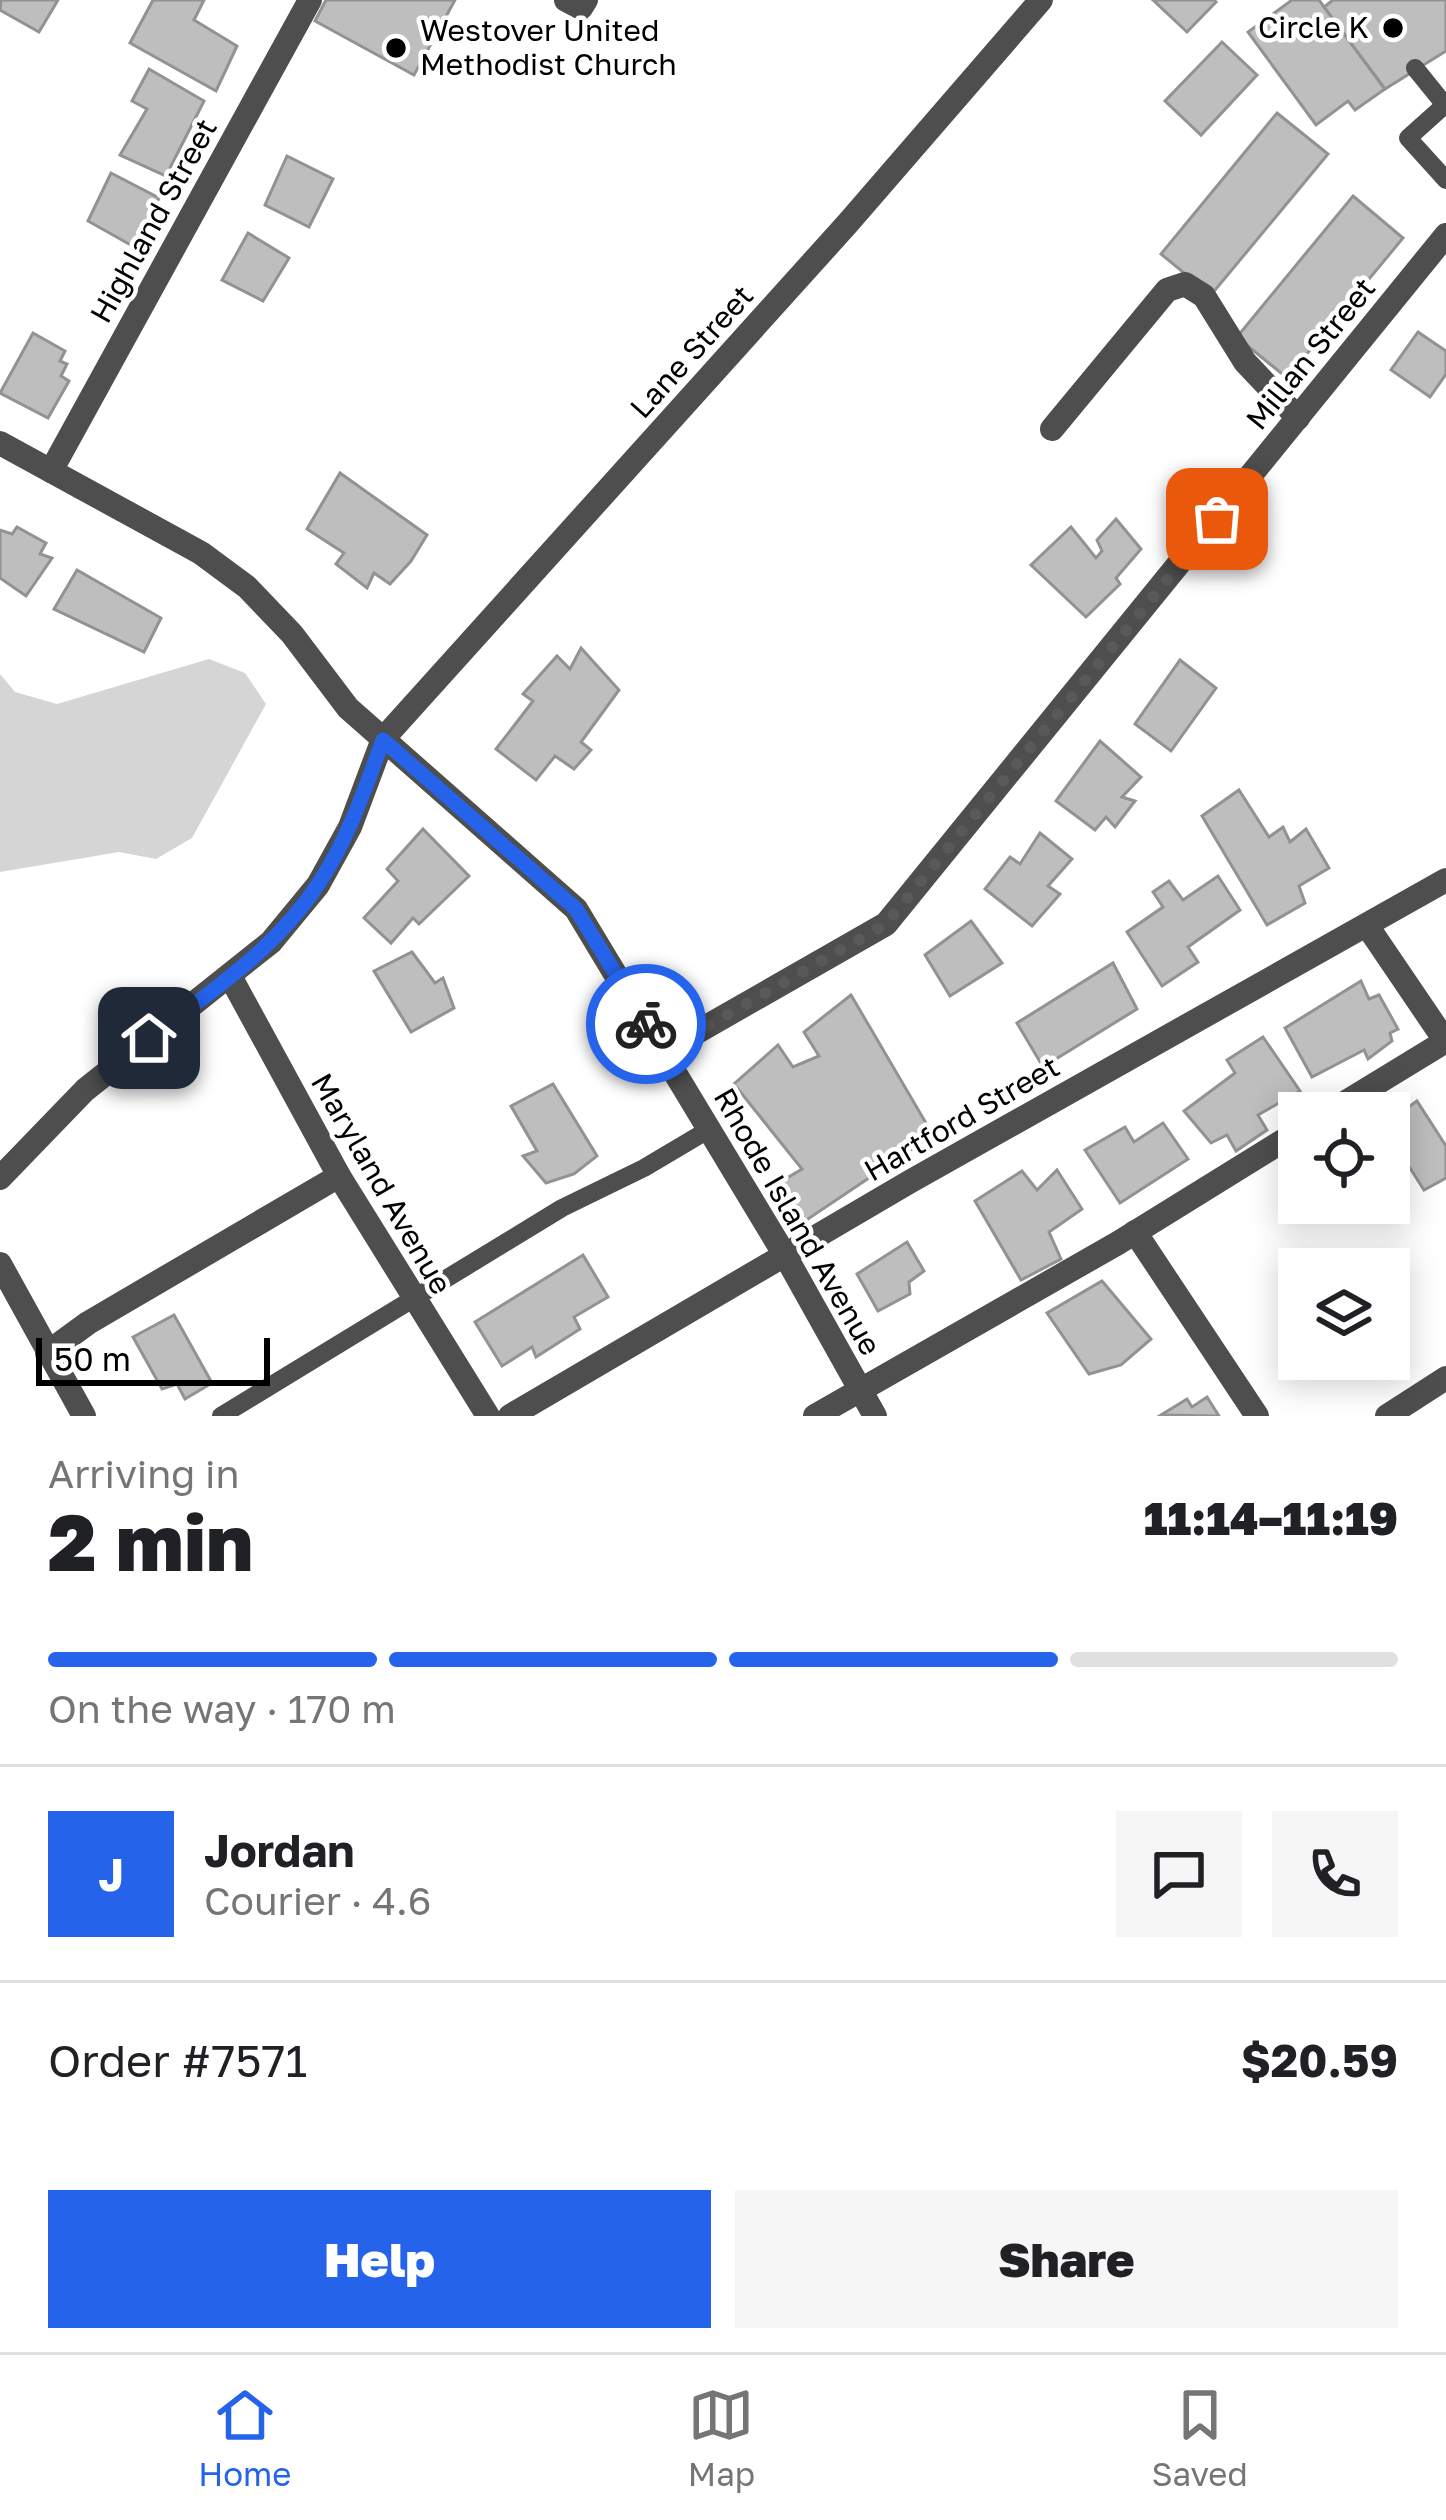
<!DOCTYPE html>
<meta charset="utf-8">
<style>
:root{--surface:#fff;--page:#f6f6f6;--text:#202124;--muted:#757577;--line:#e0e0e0;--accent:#2563eb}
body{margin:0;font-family:"Golos Text",sans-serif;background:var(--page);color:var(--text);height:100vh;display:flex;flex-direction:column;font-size:45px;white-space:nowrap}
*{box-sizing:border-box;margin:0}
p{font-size:39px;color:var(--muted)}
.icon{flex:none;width:66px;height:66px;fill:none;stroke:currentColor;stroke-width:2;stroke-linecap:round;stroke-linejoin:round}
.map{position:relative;height:1416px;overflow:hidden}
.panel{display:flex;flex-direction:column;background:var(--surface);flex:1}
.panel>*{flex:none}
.tools{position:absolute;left:1278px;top:1092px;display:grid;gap:24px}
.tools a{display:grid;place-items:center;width:132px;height:132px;border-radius:0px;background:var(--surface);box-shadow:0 6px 30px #0003;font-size:60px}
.scale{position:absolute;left:36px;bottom:30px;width:234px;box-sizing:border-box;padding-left:12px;border:6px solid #000;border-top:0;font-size:33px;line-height:42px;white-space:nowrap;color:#000;-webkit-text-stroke:9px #fff;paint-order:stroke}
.pin{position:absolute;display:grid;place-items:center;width:102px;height:102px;color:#fff;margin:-51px;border-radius:24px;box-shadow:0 6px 18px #0006}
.courier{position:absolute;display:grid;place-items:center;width:120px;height:120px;margin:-60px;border:9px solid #2563eb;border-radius:50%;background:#fff;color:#222;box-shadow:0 3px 15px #0007}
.head em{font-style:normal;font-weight:800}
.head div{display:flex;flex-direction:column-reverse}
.head{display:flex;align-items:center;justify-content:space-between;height:204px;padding:0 48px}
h1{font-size:78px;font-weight:800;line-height:90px}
.bar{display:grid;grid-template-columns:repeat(4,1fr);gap:18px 12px;align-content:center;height:144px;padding:0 48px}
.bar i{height:15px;border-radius:9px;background:var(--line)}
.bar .on{background:var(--accent)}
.bar p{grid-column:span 4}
.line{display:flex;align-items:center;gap:30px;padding:0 48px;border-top:3px solid var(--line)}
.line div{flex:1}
.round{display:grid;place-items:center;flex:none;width:126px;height:126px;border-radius:0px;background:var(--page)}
.primary-button{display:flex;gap:24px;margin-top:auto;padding:24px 48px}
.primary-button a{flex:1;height:138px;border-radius:0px;background:var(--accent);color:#fff;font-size:48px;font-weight:800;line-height:138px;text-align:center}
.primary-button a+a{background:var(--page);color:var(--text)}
.menu{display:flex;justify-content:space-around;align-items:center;height:168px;border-top:3px solid var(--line);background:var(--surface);font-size:33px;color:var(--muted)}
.menu a{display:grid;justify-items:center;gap:6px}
.menu .on{color:var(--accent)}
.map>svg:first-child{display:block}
.green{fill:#d5d5d5}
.building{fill:#bebebe;stroke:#929292;stroke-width:3}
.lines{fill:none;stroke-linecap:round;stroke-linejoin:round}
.service{stroke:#4e4e4e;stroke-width:18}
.minor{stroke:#4e4e4e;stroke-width:24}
.done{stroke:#595959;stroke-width:12;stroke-dasharray:0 21.6}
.route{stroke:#2563eb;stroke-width:15}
.poi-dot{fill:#000;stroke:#fff;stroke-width:4.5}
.labels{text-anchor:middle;stroke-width:9;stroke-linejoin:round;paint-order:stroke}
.poi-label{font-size:30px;fill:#000;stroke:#fff;text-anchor:end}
.street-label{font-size:30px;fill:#000;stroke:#fff}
</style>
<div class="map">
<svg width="1446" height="1416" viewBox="0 0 1446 1416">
<rect width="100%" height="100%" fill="#fff"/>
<polygon class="green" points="209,659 245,673 266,704 192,838 156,859 119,852 0,872 0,674 15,692 57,704"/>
<g class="building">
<polygon points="58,0 39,32 0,10 1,0"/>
<polygon points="153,0 204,0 194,20 237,46 216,91 130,43"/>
<polygon points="326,0 455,0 414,75 315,21"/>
<polygon points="1153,0 1214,0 1216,2 1187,32"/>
<polygon points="1292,0 1319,0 1385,89 1355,110 1348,101 1316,125 1248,32"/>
<polygon points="1333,0 1446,0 1446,51 1385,89 1324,7"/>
<polygon points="1222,42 1257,75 1201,135 1165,101"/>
<polygon points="149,69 204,101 166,176 120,155 147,109 132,101"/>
<polygon points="1277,113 1328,154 1211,295 1161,254"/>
<polygon points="287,156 333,179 309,227 265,205"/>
<polygon points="111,173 159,198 136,248 88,221"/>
<polygon points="1353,196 1403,238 1287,378 1237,337"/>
<polygon points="248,233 289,258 263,301 222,280"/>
<polygon points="1418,332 1446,351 1446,374 1430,397 1391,370"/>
<polygon points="33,333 65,351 60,361 67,364 61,376 69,381 48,418 0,393"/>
<polygon points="340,473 427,535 411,561 390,584 374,573 367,588 336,564 344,553 307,529"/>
<polygon points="1116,519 1141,549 1116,578 1120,584 1086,617 1031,565 1071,527 1096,558 1102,551 1097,540"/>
<polygon points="17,527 46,543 40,554 52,558 26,596 0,578 0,530 12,534"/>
<polygon points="77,570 161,618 144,652 54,609"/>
<polygon points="581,648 619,690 581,742 591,750 574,769 555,756 536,780 496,749 533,701 523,694 557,656 570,669"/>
<polygon points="1180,660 1216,688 1171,751 1135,724"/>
<polygon points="1100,741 1141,777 1122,797 1135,801 1115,827 1106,817 1095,830 1056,801"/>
<polygon points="1239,790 1269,837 1283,827 1290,842 1306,829 1329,868 1299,886 1305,903 1267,925 1202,816"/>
<polygon points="423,829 469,876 419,924 413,918 391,943 364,918 398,881 387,869"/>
<polygon points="1040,833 1072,859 1048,886 1060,894 1032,926 985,889 1010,857 1020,864"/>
<polygon points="1218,876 1240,910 1188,947 1198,962 1162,986 1127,932 1163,907 1153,892 1169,881 1183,900"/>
<polygon points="971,921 1002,963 950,996 925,955"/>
<polygon points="412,952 435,983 443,978 454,1008 411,1032 374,971"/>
<polygon points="1113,963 1137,1009 1043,1067 1017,1023"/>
<polygon points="1361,981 1369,999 1379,995 1398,1029 1390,1033 1392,1041 1368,1059 1364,1050 1312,1077 1285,1028"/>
<polygon points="851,995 933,1135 802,1223 777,1184 802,1169 734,1084 778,1045 793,1067 819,1056 804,1032"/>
<polygon points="1263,1037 1300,1091 1258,1115 1267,1130 1236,1151 1227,1135 1211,1143 1184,1111 1235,1073 1227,1060"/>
<polygon points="553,1084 597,1156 574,1174 546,1183 523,1156 537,1151 511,1106"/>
<polygon points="1417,1101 1446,1146 1446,1178 1424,1190 1408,1165 1389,1177 1389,1121"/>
<polygon points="1163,1123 1188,1159 1120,1203 1085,1150 1125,1127 1134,1142"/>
<polygon points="1057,1170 1082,1209 1049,1232 1061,1259 1021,1280 975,1201 1022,1171 1037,1190"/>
<polygon points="907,1242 924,1271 909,1282 910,1294 878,1311 857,1274"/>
<polygon points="583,1255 608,1297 574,1317 580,1329 536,1357 532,1347 502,1366 475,1322"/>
<polygon points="1102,1281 1151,1339 1121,1365 1089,1374 1047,1313"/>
<polygon points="174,1315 212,1383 185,1399 177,1384 162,1389 133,1337"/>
<polygon points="1207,1397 1219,1416 1161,1415 1187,1399 1192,1407"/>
</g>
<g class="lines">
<g class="service">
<polyline points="1415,68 1445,105"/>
<polyline points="1446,104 1408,138 1446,180"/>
<polyline points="221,1416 562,1208 644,1168 708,1130"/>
</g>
<g class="minor">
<polyline points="566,0 581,8 586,0"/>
<polyline points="1052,429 1167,290 1185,284 1204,296 1245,362 1298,418"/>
<polyline points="0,443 201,553 247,587 292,634 348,708 576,909 786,1257 875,1416"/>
<polyline points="51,471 310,0"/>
<polyline points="1368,927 1446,1042"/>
<polyline points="230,976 339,1176 488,1416"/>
<polyline points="662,1052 886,924 1446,235"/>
<polyline points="1328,1113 1446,1041"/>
<polyline points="0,1178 85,1090 271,942 318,885 350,827 383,739 848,223 1041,0"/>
<polyline points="1135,1232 1257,1416"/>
<polyline points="0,1264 84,1416"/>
<polyline points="47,1353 88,1323 339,1176"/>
<polyline points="510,1416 911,1181 1446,880"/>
<polyline points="815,1416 1118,1243 1299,1131"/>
<polyline points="1387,1416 1446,1378"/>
</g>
</g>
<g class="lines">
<polyline class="done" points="646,1024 662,1052 886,924 1217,519"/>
<path class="route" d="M149,1038c61,-45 128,-90 170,-155 29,-44 46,-94 64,-143l193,169 70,115"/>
</g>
<g class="poi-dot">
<circle cx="1393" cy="28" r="12"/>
<circle cx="396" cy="48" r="12"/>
</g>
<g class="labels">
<g class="poi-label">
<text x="1369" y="38">Circle K</text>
<text x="420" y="41" text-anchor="start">Westover United<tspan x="420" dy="34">Methodist Church</tspan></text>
</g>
<g class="street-label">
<text transform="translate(154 221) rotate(-61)" y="10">Highland Street</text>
<text transform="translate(692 352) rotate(-48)" y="10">Lane Street</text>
<text transform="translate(1311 354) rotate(-51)" y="10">Millan Street</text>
<text transform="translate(962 1119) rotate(-30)" y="10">Hartford Street</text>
<text transform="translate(381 1184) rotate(60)" y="10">Maryland Avenue</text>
<text transform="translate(797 1222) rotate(60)" y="10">Rhode Island Avenue</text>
</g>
</g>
</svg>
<div class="tools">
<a><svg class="icon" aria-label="locate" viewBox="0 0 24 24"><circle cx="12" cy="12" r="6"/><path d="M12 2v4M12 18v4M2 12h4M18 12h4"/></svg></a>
<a><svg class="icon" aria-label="layers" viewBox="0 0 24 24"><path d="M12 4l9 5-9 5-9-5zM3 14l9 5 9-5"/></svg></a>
</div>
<div class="scale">50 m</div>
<div class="pin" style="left:1217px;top:519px;background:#ea580c"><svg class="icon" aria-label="bag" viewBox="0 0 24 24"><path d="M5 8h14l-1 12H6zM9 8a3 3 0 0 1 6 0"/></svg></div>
<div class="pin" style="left:149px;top:1038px;background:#1f2937"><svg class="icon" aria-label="home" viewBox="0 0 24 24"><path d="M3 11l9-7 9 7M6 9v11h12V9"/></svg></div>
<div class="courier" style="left:646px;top:1024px"><svg class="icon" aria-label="bike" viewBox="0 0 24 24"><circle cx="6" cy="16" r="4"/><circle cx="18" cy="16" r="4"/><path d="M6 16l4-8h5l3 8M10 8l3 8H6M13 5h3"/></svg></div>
</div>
<section class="panel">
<div class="head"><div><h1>2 min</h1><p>Arriving in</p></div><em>11:14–11:19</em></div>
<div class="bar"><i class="on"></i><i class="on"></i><i class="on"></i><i></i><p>On the way · 170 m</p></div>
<div class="line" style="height:216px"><b class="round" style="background:var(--accent);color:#fff">J</b><div><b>Jordan</b><p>Courier · 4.6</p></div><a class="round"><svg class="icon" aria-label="chat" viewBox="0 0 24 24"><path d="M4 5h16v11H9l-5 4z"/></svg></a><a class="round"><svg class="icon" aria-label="phone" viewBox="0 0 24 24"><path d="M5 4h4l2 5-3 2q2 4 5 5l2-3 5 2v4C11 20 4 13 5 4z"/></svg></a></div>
<div class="line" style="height:156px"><div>Order #7571</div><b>$20.59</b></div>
<div class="primary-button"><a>Help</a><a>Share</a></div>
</section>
<nav class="menu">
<a class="on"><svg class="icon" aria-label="home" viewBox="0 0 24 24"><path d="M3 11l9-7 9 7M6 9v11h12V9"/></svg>Home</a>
<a><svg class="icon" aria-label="map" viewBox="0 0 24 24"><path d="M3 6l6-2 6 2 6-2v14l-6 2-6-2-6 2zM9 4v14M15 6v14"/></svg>Map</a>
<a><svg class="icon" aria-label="saved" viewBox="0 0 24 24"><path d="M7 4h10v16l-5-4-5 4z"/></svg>Saved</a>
</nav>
